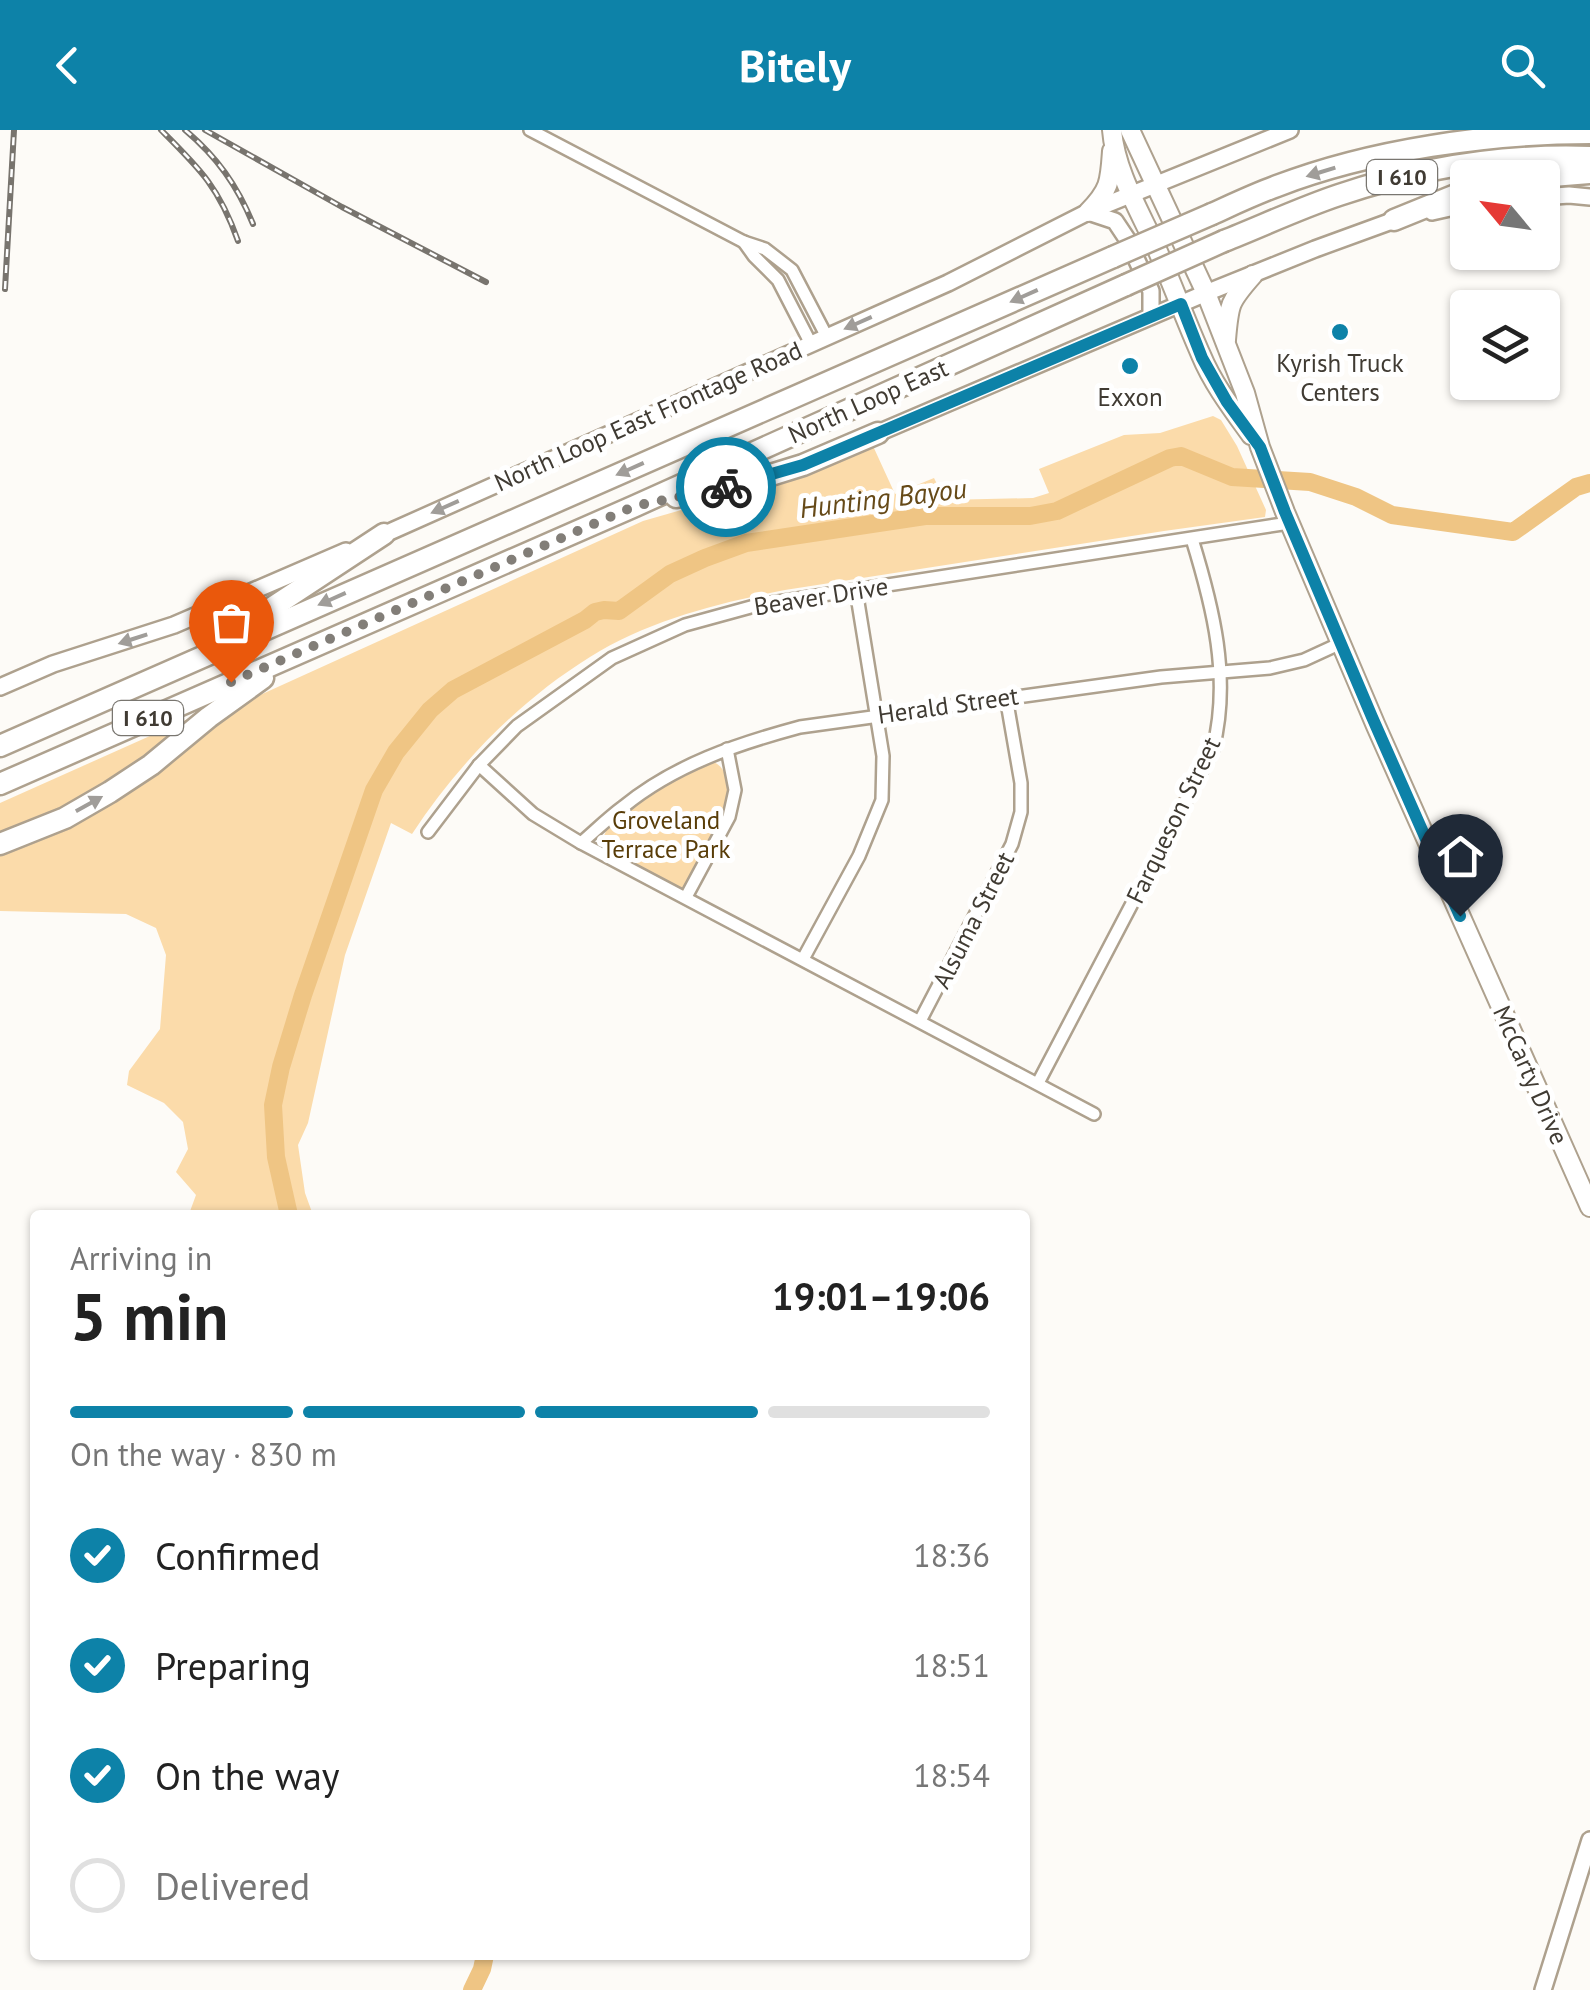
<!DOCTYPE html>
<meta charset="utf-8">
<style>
:root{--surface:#fff;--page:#f6f6f6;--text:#222;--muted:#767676;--line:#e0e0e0;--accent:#0d82a8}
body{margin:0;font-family:"PT Sans",sans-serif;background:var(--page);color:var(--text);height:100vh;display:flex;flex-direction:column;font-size:38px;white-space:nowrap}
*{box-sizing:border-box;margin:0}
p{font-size:32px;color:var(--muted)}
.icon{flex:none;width:55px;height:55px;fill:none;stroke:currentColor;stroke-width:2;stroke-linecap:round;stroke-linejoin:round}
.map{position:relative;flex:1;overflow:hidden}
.sheet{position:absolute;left:30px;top:1080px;width:1000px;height:750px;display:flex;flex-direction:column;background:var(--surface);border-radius:10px;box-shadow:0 2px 8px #0004}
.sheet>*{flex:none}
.needle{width:65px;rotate:299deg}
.tools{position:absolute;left:1450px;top:30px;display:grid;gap:20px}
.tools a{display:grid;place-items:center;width:110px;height:110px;border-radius:10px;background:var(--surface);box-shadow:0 2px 8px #0004;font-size:50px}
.pin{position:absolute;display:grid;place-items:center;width:85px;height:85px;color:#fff;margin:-102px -42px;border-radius:50% 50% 50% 0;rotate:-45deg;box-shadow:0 0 10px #0007}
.pin .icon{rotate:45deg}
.courier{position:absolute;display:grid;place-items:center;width:100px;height:100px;margin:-50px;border:8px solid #0d82a8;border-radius:50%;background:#fff;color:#222;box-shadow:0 2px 12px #0007}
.headline em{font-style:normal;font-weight:700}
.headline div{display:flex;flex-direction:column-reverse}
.headline{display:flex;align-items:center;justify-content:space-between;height:170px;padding:0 40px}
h1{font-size:65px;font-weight:700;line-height:75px}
.bar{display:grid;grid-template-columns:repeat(4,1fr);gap:15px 10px;align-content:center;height:120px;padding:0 40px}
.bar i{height:12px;border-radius:8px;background:var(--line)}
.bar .current{background:var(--accent)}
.bar p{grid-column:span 4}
ol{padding:0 40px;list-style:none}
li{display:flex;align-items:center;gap:30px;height:110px}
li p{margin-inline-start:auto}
li .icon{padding:10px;border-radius:50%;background:var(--accent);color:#fff;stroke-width:4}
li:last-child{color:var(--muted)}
li i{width:55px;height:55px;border:5px solid var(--line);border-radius:50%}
header{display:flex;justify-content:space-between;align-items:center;height:130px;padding:0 40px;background:var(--accent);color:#fff;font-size:45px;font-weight:700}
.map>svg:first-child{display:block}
.green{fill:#fbdbaa}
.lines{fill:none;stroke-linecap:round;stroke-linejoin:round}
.river{stroke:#efc584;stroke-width:18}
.street-casing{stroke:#aea18e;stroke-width:16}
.secondary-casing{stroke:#aea18e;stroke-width:20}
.primary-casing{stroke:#aea18e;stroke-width:22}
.highway-casing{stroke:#aea18e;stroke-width:25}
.street{stroke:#fff;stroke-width:11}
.secondary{stroke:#fff;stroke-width:15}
.primary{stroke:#fff;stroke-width:18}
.highway{stroke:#fff;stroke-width:20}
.rail-casing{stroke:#78746e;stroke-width:6}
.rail{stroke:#fff;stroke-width:2.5;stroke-dasharray:8;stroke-linecap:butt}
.highway-bridge-casing{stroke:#aea18e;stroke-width:25;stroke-linecap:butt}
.highway-bridge{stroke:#fff;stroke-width:20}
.oneway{fill:#a09d99}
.done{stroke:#827e78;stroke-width:10;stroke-dasharray:0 18}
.route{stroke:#0d82a8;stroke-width:12}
.poi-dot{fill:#0d82a8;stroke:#fff;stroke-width:4}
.labels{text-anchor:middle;stroke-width:10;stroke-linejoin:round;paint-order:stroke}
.shield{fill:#fff;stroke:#797670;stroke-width:2.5}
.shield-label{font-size:22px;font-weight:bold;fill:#403b33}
.poi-label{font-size:25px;fill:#403b33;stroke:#fff}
.street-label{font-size:25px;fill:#403b33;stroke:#fff}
.park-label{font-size:25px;fill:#593d08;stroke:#fff}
.water-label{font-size:28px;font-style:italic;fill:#664a18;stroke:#fff}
</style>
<header><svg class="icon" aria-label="back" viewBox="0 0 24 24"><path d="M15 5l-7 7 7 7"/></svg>Bitely<svg class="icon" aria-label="search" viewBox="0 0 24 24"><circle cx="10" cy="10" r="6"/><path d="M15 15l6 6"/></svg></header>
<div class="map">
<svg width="1590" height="1860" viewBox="0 0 1590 1860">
<rect width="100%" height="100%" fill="#fdfbf7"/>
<g class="green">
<path d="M1213,286l8,4 16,26 29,64 -1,7 -101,14 -379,59c-66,13 -136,30 -195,67 -71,44 -132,107 -178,177l-21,-11 -46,132 -37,168 -10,22 7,48 8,22 -124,-1 7,-19 -20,-23 12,-23 -5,-27 -19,-19 -37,-18 2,-14 31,-42 6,-74 -10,-27 -30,-14 -126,-3v-108l217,-97 21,-1 405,-184 150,-43 80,-32 22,48 39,-16 11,22 88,-2 16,-5 -10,-24 85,-34 36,-2z"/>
<path d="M711,631c22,7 17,36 12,54l-40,74 -3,1 -72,-37 -6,-12 6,-15 25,-20 27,-18z"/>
</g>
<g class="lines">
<g class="river">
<polyline points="289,1085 276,1027 273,975 281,937 303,865 374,660 396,622 430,580 453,560 585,490 595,482 604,480 619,481 670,444 705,428 746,413 925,386 1030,386 1057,381 1170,328 1181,326 1232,347 1310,352 1356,367 1392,385 1513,402 1576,357 1590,353"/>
<polyline points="472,1860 482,1839 485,1825"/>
</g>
<defs>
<g id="street">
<polyline points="530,0 744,112 765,119 792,140 827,207"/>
<polyline points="744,112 754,126 778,150 811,214"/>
<polyline points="479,635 533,684 581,713 1094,984"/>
<polyline points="428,702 479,635 517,596 612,528 685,495 758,475 1289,393"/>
<path d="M581,713c14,-12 27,-25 42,-36 51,-42 114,-63 177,-80l361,-50 109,-9 34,-8 37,-17"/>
<polyline points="686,767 729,687 735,660 727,619"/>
<polyline points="803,829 859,726 882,670 883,626 856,460"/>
<polyline points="920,891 1012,714 1021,682 1021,653 1006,567"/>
<path d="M1038,953l175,-334c18,-71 0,-142 -21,-210"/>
</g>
<g id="secondary">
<polyline points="1542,67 1569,65 1590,67"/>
<polyline points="1088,82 1115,91 1127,109 1151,161 1151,186"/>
<polyline points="1432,82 1468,74"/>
<polyline points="878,303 1206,163 1315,119 1400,88"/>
<polyline points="376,408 948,153 1088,82 1290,0"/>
<polyline points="0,557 53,534 174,495 346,421"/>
<polyline points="1543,1860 1590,1710"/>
</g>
<g id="primary">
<path d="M1112,0c3,40 27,80 44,117 16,36 29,72 45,108 12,29 32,55 50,80"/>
<polyline points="1130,0 1206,163 1245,263 1260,317 1285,382 1376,596 1590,1077"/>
<path d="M1088,82c22,-22 22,-31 24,-61"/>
<path d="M1226,210c3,-36 3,-38 27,-65"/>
</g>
<g id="highway">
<polyline points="1527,48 1590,43"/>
<path d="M1212,84c22,-10 43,-20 65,-28 94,-36 212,-53 313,-53"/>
<polyline points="1394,90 1468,60"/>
<path d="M1224,111c38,-15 76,-33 115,-46 80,-27 167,-41 251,-38"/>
<polyline points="676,367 748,352 803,335 878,303"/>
<polyline points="235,502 384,404"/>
<polyline points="0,616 1113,127"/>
<polyline points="0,654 635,376 1126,155"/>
<polyline points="0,714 65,688 110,662 151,635 209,587 263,548"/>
</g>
</defs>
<use href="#street" class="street-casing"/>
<use href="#secondary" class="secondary-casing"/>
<use href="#primary" class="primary-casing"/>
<use href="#highway" class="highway-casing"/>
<use href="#street" class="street"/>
<use href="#secondary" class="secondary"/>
<use href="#primary" class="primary"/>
<use href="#highway" class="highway"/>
<defs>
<g id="rail">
<path d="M161,0c39,39 58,57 77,111"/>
<path d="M185,0c32,27 52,55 68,94"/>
<polyline points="205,0 342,77 486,152"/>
<polyline points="5,159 14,0"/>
</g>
</defs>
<use href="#rail" class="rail-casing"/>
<use href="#rail" class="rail"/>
<defs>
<g id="highway-bridge">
<polyline points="1113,127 1212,84"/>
<polyline points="1126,155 1224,111"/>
</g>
</defs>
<use href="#highway-bridge" class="highway-bridge-casing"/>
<use href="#highway-bridge" class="highway-bridge"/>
</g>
<defs><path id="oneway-solid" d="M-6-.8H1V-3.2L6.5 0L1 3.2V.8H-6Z" transform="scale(2.5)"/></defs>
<g class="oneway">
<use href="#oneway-solid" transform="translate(1321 42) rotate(163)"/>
<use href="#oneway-solid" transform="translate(1024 166) rotate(156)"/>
<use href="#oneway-solid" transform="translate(858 193) rotate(156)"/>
<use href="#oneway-solid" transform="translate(630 339) rotate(156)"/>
<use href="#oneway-solid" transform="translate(445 377) rotate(156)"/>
<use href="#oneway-solid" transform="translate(332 469) rotate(156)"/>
<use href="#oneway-solid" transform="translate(133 509) rotate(162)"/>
<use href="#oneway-solid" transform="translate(89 674) rotate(-29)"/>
</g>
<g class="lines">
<polyline class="done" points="231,552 635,376 726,357"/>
<polyline class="route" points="726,357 803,335 1181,174 1202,228 1227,272 1260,317 1285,382 1372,587 1460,786"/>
</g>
<g class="poi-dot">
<circle cx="1340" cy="202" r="10"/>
<circle cx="1130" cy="236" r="10"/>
</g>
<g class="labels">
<g class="shield">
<rect x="1367" y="30" width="70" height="34" rx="8"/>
<rect x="113" y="571" width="70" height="34" rx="8"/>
</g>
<g class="shield-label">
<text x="1402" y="55">I 610</text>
<text x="148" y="596">I 610</text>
</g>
<g class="poi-label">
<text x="1340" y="242">Kyrish Truck<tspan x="1340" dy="29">Centers</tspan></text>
<text x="1130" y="276">Exxon</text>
</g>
<g class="street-label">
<text transform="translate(868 271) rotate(-24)" y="9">North Loop East</text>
<text transform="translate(648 286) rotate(-24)" y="9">North Loop East Frontage Road</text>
<text transform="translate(821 466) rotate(-9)" y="9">Beaver Drive</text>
<text transform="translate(948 575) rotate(-8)" y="9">Herald Street</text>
<text transform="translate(1173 690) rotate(-64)" y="9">Farqueson Street</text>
<text transform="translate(973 790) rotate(-63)" y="9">Alsuma Street</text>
<text transform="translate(1531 945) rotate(66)" y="9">McCarty Drive</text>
</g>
<g class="park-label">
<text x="666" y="699">Groveland<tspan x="666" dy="29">Terrace Park</tspan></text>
</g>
<g class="water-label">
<text transform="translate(883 368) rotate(-7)" y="10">Hunting Bayou</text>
</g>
</g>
</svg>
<div class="tools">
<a><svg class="needle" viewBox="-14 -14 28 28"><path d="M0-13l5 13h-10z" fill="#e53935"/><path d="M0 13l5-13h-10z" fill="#767676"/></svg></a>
<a><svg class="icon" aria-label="layers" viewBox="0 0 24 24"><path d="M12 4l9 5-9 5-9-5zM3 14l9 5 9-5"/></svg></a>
</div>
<div class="pin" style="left:231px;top:552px;background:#ea580c"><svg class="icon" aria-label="bag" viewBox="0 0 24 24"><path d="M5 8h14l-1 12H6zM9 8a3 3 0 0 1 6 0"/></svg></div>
<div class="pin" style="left:1460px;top:786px;background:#1f2937"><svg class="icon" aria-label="home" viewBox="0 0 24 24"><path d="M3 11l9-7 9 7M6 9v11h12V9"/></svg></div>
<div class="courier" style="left:726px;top:357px"><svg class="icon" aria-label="bike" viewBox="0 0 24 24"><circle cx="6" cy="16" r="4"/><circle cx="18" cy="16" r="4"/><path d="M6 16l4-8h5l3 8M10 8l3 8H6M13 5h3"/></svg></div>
<section class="sheet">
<div class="headline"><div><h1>5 min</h1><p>Arriving in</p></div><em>19:01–19:06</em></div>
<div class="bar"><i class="current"></i><i class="current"></i><i class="current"></i><i></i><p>On the way · 830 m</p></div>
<ol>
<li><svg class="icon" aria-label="check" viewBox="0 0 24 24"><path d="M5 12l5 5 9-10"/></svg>Confirmed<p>18:36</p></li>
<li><svg class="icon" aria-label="check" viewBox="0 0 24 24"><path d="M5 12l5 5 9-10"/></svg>Preparing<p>18:51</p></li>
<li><svg class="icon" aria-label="check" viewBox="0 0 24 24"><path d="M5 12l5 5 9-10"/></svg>On the way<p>18:54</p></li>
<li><i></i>Delivered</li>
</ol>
</section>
</div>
